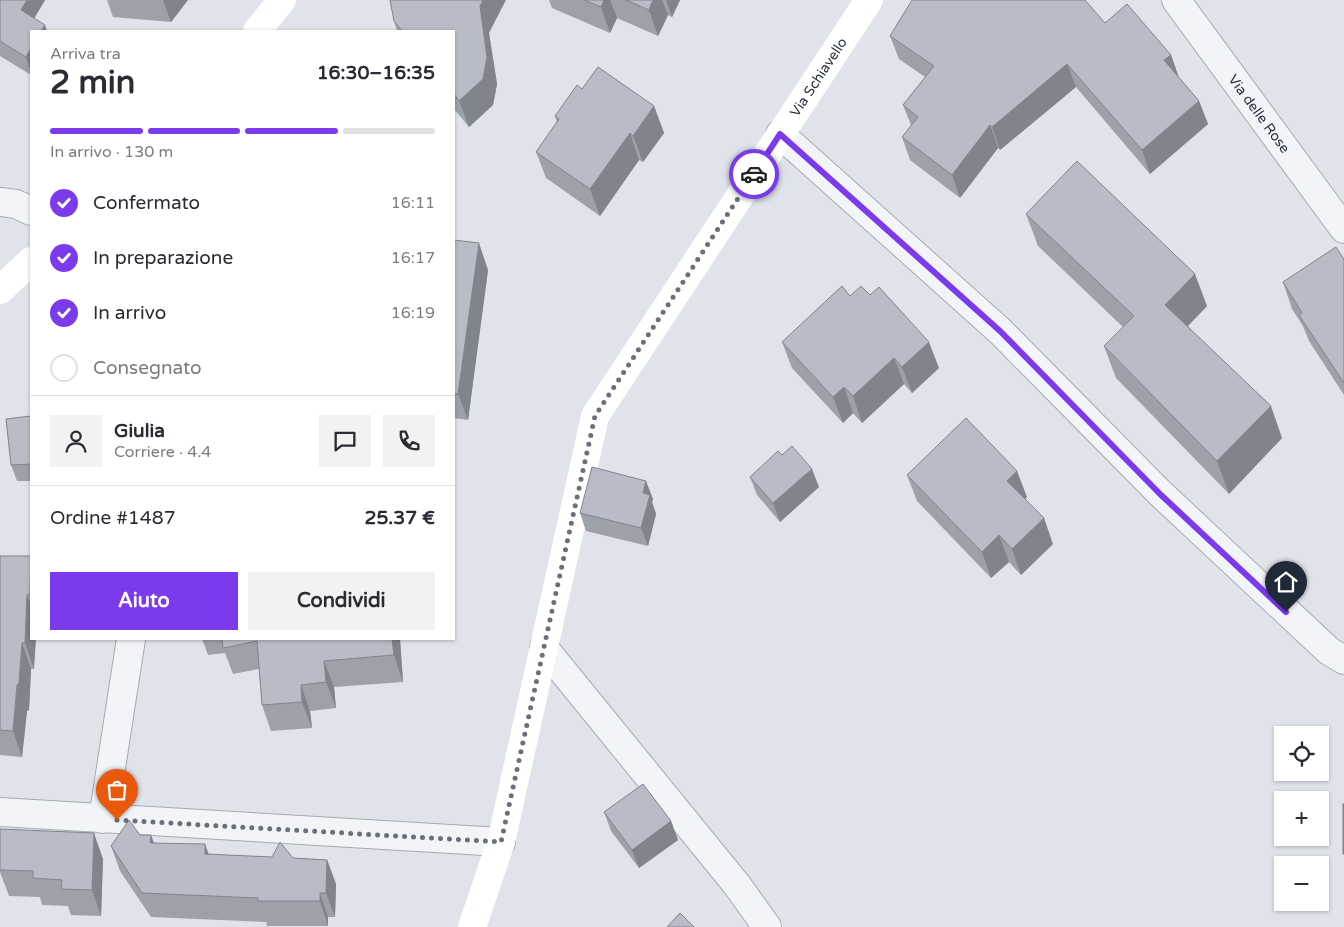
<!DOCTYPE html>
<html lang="it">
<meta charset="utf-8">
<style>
:root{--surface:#fff;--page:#f2f2f3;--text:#2b2b33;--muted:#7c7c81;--line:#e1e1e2;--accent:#7c3aed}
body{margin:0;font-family:"Varela Round",sans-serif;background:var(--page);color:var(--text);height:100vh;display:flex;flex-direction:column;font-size:19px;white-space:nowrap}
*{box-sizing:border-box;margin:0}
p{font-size:16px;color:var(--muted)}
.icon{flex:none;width:28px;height:28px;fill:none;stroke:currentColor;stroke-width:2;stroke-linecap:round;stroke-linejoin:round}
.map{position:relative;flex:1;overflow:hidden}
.panel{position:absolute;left:30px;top:30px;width:425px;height:610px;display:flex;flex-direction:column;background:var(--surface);border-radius:0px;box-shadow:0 1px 4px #0004}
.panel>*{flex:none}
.fabs{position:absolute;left:1274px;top:726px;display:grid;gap:10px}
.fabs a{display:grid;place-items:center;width:55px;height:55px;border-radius:0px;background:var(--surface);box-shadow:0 1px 4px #0004;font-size:25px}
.pin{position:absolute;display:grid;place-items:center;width:42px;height:42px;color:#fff;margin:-51px -21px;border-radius:50% 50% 50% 0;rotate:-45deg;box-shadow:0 0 5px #0007}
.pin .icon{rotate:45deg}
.courier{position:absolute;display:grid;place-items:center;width:50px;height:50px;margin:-25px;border:4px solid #7c3aed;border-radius:50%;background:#fff;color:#222;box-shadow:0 1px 6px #0007}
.summary em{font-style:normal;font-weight:700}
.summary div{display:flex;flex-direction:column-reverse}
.summary{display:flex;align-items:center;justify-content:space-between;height:85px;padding:0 20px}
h1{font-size:32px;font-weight:700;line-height:38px}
.bar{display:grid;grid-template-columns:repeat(4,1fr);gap:8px 5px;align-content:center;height:60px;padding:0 20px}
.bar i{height:6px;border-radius:4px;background:var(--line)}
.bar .active{background:var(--accent)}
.bar p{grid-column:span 4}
.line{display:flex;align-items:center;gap:12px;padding:0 20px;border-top:1px solid var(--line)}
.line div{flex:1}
.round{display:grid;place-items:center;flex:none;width:52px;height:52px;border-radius:0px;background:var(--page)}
ol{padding:0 20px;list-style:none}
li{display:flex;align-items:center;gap:15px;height:55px}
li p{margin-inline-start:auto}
li .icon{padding:5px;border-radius:50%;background:var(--accent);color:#fff;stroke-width:4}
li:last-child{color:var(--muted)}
li i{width:28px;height:28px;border:2px solid var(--line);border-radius:50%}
.action{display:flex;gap:10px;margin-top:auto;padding:10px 20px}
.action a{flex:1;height:58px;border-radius:0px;background:var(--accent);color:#fff;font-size:20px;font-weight:700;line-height:58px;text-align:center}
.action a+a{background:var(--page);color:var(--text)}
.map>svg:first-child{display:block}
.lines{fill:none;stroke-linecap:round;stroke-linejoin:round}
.street-casing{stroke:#a5aab3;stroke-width:30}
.street{stroke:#f3f4f7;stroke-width:28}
.secondary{stroke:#fff;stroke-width:28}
.wall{fill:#9da2aa}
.shaded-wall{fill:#80848b}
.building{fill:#b7bcc6;stroke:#80848b}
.done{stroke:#696f7b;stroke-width:5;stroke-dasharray:0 9}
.route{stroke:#7c3aed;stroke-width:6}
.labels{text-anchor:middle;stroke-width:5;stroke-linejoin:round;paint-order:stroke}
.street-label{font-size:14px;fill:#293040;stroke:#f0f2f6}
</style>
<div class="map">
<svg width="1344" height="927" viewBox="0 0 1344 927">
<rect width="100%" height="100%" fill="#e0e3e9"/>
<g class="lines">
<defs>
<g id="street">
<path id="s1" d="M1176,0l168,229"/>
<polyline points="780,134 1000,331 1160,493 1329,651 1344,660"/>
<polyline points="0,202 16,204 31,211"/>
<polyline points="544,648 737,885 767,927"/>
<polyline points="0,812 501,842"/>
<polyline points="103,819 131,639"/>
</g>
</defs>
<use href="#street" class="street-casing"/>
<use href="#street" class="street"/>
<g class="secondary">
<polyline points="257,31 282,0"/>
<polyline points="0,290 31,261"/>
<path id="s2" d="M472,927l29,-85 94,-426 274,-416"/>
</g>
</g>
<g class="wall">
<polygon points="0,0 45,0 34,18 31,31 31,75 0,56"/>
<polygon points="107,0 188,0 171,22 113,17"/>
<polygon points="549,0 680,0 672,17 668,15 658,36 617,18 610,33 552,8"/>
<polygon points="394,21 489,33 497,84 493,105 469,127 454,109 454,31 397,31"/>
<polygon points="1105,23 1171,55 1179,78 1199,101 1208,124 1150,174 1076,87 1000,150 998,148 960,198 910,160 902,137 911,125 903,105 925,77 899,59 890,36"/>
<polygon points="582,89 654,106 664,133 643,162 639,160 600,216 546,178 536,152 557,122 555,116"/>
<polygon points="1026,214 1207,306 1188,326 1282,438 1229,494 1116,378 1104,346 1123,327 1038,246"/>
<polygon points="454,240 488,270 468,420 454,418"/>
<polygon points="1344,259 1344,395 1309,341 1303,326 1292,309 1283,282"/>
<polygon points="850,296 939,368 912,393 904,384 862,423 853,413 843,423 792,368 782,342"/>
<polygon points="31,416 31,481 17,481 11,465"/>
<polygon points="782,455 819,487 780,522 757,495 750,477"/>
<polygon points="907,475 1027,497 1025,499 1053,544 1021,575 1009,562 991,578 917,501"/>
<polygon points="653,499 652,502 656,514 648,546 586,531 580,513"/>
<polygon points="0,556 31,556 31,639 34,669 31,669 29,710 27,711 22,757 0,755"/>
<polygon points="202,639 400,639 403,682 334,687 336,708 310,711 312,728 271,731 262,705 259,669 233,674 225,653 208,655"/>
<polygon points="604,812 671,821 678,840 639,868 611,831"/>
<polygon points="154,843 209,854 327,860 336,884 335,917 328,917 328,926 267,926 266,922 151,917 120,871 111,846"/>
<polygon points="0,845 103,859 101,916 71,915 68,906 42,905 40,897 9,896 0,872"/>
</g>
<g class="shaded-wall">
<polygon points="27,0 45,0 28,29 21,10"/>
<polygon points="163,0 188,0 171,22"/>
<polygon points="483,0 506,0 489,33 497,84 493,105 469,127 459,101 480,6"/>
<polygon points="604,0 610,0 617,18 610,33 601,7"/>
<polygon points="653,0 662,0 668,15 658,36 649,10"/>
<polygon points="666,0 680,0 672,17"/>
<polygon points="45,25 47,31 41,31"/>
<polygon points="31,48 31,72 26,57"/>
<polygon points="1171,55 1179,78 1164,60"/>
<polygon points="1067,64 1076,87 1000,150 992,127"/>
<polygon points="1199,101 1208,124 1150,174 1142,150"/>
<polygon points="654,106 664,133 643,162 633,136"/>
<polygon points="990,125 998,148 960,198 952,175"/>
<polygon points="630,133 639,160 600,216 590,189"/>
<polygon points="479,243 488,270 468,420 458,394"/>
<polygon points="1195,274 1207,306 1177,337 1165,305"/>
<polygon points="929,342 939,368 912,393 902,367"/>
<polygon points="894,358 904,384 862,423 853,396"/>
<polygon points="844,387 853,413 843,423 833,397"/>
<polygon points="1271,406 1282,438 1229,494 1217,461"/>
<polygon points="812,469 819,487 780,522 773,503"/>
<polygon points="1017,471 1027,497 1017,507 1007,481"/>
<polygon points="646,481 653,499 652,502 656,514 648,546 641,528 643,493"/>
<polygon points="1044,518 1053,544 1021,575 1012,549"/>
<polygon points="999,535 1009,562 991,578 982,552"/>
<polygon points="31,574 31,599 30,595"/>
<polygon points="27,595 31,606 31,639 36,639 34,669 25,643"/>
<polygon points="392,639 400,639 403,682 394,655"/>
<polygon points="22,643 31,669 29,710 27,711 22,757 13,731"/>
<polygon points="324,661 334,687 336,708 326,682"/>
<polygon points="301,685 310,711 312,728 302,702"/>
<polygon points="671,821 678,840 639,868 632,850"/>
<polygon points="94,833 103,859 101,916 92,890"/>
<polygon points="151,835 160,859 150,843"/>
<polygon points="205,844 214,869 205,854"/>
<polygon points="327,860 336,884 335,917 326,893"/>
<polygon points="320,893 328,917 328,926 320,901"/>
</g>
<g class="building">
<polygon points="0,0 27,0 21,10 45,25 41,31 31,31 31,48 26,57 0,41"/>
<polygon points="390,0 483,0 480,6 487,57 483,79 459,101 454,94 454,31 402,31 394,21"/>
<polygon points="584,0 604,0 601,7"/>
<polygon points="626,0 653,0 649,10"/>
<polygon points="912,0 1085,0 1105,23 1127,4 1171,55 1164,60 1199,101 1142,150 1067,64 992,127 990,125 952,175 902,137 918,117 903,105 934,66 890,36"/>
<polygon points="598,67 654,106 633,136 630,133 590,189 536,152 559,119 555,116 577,85 582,89"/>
<polygon points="1077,161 1195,274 1165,305 1271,406 1217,461 1104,346 1134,316 1026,214"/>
<polygon points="454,240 479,243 458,394 454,393"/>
<polygon points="1336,247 1344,259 1344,383 1299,315 1302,313 1283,282"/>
<polygon points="842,286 850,296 861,286 870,295 879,287 929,342 902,367 894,358 853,396 844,387 833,397 782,342"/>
<polygon points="31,416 31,464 11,465 6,419"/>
<polygon points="966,418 1017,471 1007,481 1044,518 1012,549 999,535 982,552 907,475"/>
<polygon points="792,446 812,469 773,503 750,477 778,451 782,455"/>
<polygon points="592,467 646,481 643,493 650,495 641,528 580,513"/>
<polygon points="0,556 31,556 30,595 27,595 25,643 22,643 19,683 17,685 13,731 0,730"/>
<polygon points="222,639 392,639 394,655 324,661 326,682 301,685 302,702 262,705 257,641 223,648"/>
<polygon points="643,784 671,821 632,850 604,812"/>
<rect x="1343" y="804" width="1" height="50"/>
<polygon points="129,820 140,835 151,835 150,843 205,844 205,854 272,857 280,842 293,858 327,860 326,893 320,893 320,901 258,901 258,898 142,893 111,846"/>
<polygon points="0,829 94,833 92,890 61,889 62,880 33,878 33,871 0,870"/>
<polygon points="680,913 694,927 667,927"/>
</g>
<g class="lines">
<polyline class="done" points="117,820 501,842 595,416 754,174"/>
<polyline class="route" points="754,174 780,134 1000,331 1160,494 1286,612"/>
</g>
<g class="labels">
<g class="street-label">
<text dy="5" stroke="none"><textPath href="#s2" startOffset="932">Via Schiavello</textPath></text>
<text dy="5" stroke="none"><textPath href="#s1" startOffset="141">Via delle Rose</textPath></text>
</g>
</g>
</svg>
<div class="fabs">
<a><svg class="icon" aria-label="locate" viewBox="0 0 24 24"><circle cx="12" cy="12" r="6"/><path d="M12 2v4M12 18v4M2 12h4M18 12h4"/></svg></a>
<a>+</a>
<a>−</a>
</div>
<div class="pin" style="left:117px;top:820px;background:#ea580c"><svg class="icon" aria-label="bag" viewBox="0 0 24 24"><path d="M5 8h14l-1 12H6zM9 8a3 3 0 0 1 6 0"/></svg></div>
<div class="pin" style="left:1286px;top:612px;background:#1f2937"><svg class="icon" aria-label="home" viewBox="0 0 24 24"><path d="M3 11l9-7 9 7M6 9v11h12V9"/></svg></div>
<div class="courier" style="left:754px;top:174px"><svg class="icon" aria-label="car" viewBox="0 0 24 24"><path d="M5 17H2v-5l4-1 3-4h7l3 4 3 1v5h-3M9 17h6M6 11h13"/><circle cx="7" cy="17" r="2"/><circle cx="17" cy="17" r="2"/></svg></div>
<section class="panel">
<div class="summary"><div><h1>2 min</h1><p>Arriva tra</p></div><em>16:30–16:35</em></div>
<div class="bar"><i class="active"></i><i class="active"></i><i class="active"></i><i></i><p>In arrivo · 130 m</p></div>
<ol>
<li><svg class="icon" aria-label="check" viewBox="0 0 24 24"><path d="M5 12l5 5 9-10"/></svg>Confermato<p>16:11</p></li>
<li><svg class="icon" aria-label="check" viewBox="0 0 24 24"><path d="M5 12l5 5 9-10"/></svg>In preparazione<p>16:17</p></li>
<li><svg class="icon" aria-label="check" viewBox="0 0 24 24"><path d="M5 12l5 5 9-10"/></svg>In arrivo<p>16:19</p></li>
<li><i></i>Consegnato</li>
</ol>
<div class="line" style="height:90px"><a class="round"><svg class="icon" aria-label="person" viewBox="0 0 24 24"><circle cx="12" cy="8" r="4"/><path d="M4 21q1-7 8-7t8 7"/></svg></a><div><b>Giulia</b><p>Corriere · 4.4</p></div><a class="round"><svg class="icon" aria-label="chat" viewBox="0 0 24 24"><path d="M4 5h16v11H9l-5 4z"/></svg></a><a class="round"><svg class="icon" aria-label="phone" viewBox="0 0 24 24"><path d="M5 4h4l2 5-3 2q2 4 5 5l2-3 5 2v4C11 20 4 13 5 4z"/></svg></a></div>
<div class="line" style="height:65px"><div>Ordine #1487</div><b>25.37 €</b></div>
<div class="action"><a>Aiuto</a><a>Condividi</a></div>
</section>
</div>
